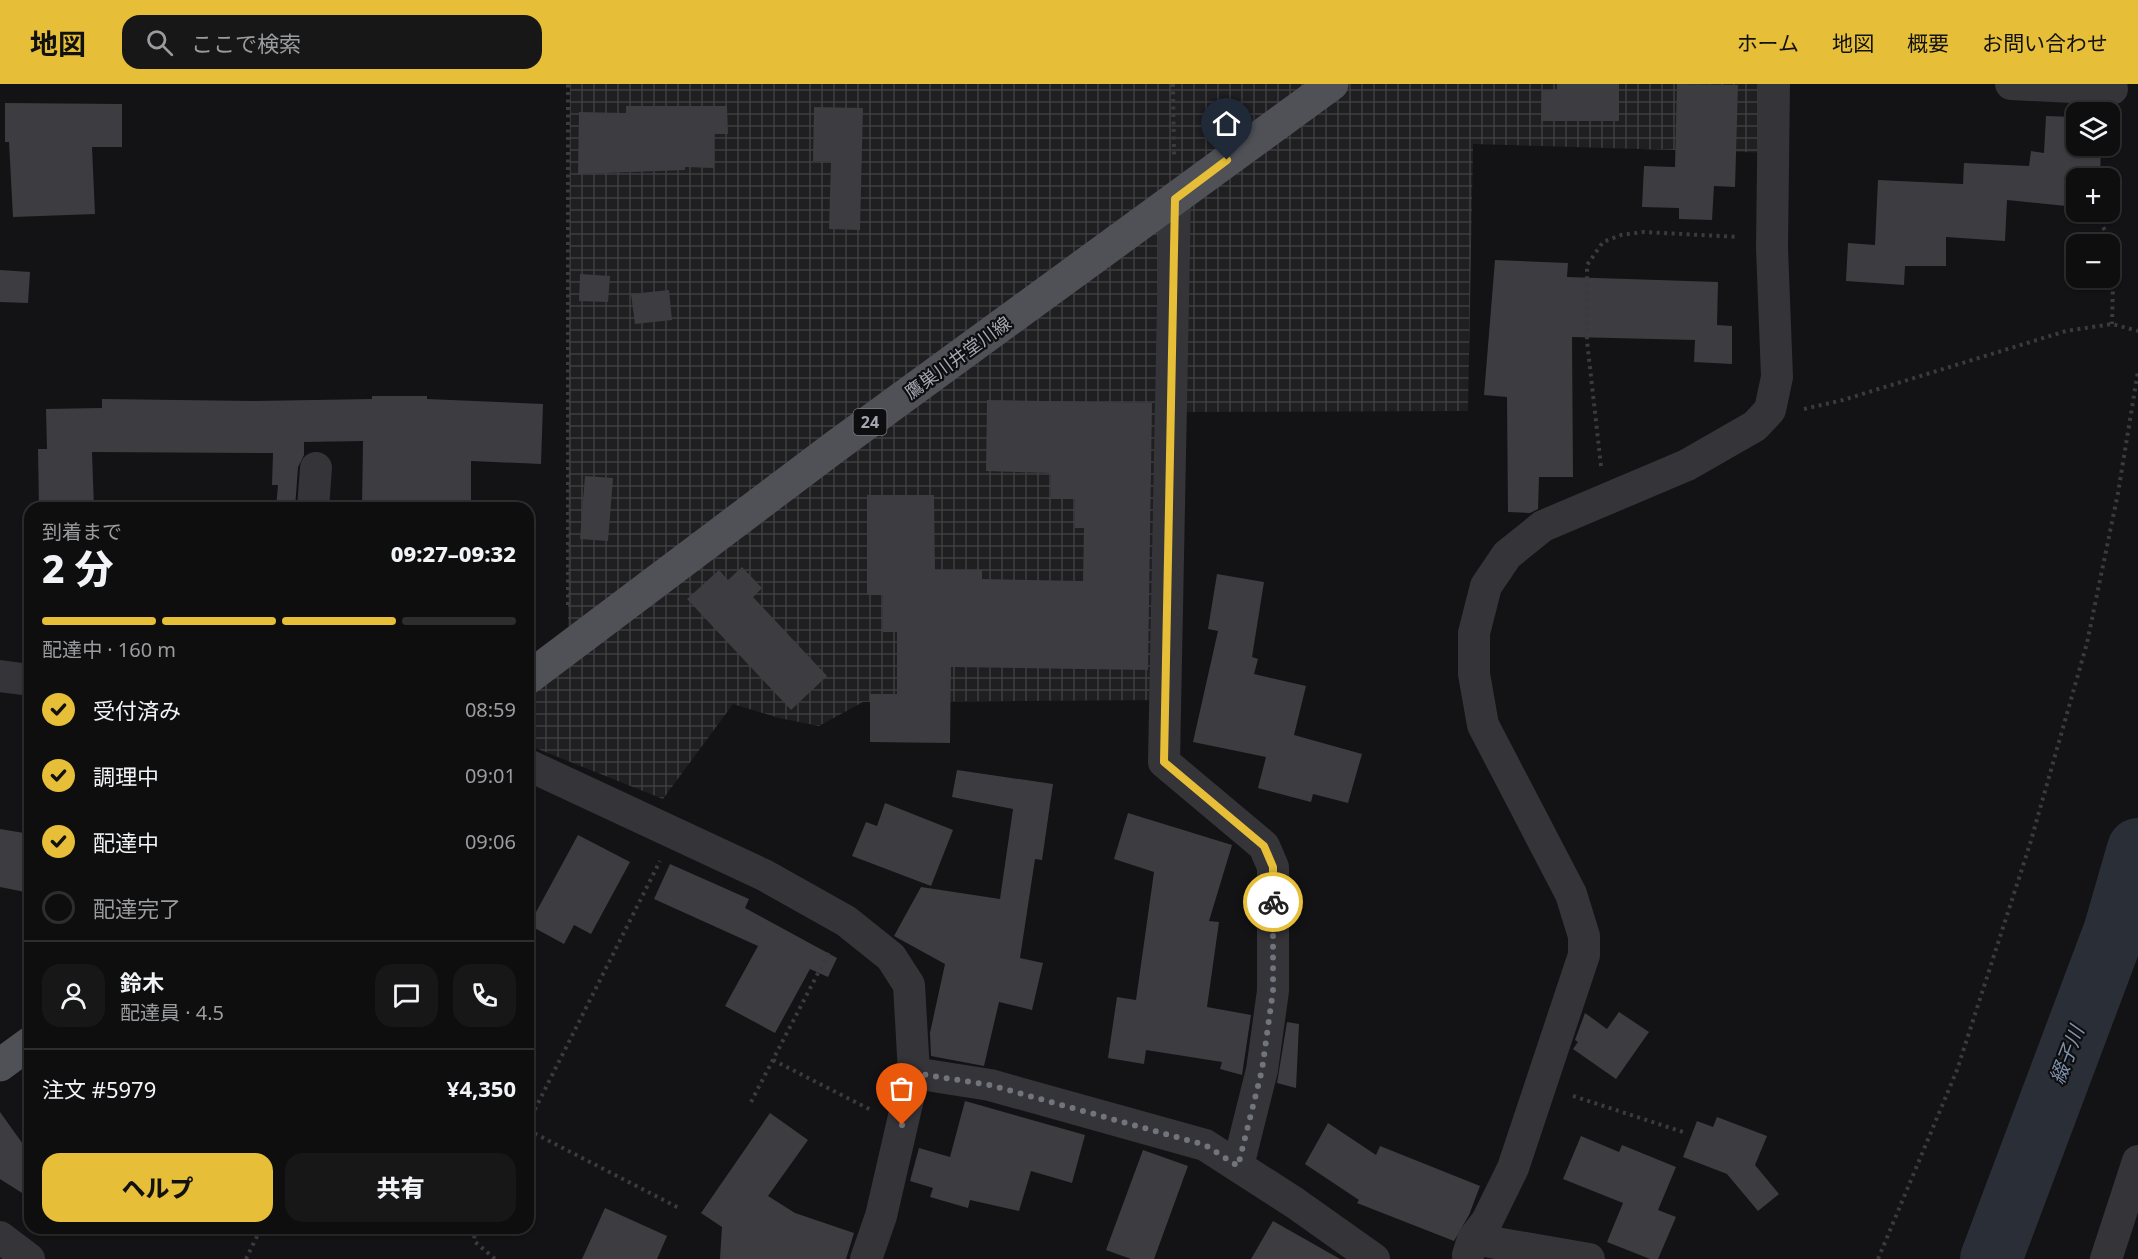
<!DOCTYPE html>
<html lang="ja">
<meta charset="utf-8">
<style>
:root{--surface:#0e0e0f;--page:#171718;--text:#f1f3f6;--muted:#9b9c9e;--line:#2e2e2f;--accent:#e6be38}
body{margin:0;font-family:"Noto Sans","Noto Sans JP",sans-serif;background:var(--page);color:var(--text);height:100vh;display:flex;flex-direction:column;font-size:22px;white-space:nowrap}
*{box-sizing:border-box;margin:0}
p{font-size:20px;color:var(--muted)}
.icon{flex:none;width:33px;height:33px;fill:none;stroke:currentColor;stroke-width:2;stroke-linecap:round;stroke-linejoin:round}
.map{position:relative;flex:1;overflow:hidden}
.side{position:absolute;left:24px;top:418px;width:510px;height:732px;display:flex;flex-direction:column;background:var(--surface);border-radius:18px;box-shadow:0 2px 4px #0004,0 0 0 2px var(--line)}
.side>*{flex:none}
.tools{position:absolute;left:2066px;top:18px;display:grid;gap:12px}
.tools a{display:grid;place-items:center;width:54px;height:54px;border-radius:12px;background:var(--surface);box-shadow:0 2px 4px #0004,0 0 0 2px var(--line);font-size:30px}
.pin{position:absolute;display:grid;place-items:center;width:51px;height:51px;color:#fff;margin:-62px -26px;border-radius:50% 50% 50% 0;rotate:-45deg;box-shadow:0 0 6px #0007}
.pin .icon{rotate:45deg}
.courier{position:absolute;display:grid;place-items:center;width:60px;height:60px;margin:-30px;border:4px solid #e6be38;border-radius:50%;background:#fff;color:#222;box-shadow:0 2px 8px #0007}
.summary em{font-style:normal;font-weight:800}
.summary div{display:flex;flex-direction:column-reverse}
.summary{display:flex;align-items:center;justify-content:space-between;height:102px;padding:0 18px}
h1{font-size:39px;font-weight:800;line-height:45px}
.bar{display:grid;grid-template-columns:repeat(4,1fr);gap:9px 6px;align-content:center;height:72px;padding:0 18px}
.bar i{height:8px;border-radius:4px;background:var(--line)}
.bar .on{background:var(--accent)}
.bar p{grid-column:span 4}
.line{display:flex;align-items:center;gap:15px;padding:0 18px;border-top:2px solid var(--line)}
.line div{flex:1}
.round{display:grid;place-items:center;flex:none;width:63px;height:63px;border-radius:18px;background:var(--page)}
ol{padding:0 18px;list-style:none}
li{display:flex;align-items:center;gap:18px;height:66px}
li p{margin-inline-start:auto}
li .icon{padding:6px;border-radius:50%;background:var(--accent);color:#111;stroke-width:4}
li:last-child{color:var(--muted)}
li i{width:33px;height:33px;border:3px solid var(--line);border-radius:50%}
.action{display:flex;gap:12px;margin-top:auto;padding:12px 18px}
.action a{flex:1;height:69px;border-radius:18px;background:var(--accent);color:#111;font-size:24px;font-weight:800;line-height:69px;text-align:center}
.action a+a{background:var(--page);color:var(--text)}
header{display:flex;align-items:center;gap:36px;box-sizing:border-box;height:84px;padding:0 30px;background:var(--accent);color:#111}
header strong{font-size:28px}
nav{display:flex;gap:33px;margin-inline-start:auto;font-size:21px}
.search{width:420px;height:54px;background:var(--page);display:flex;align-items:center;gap:15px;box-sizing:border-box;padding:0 21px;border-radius:18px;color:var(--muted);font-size:22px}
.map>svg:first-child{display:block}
.industrial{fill:url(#industrial-grid)}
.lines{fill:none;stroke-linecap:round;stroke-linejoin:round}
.river{stroke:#2a2f37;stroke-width:62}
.building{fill:#3d3d41}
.path{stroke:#3a3b3f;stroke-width:4;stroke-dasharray:3 4.5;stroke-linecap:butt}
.minor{stroke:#343439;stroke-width:32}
.primary{stroke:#505157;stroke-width:33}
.done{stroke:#72747b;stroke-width:6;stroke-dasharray:0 10.8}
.route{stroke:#e6be38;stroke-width:8}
.labels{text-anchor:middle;stroke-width:4.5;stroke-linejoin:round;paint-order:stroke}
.shield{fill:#0e0d0f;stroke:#787a82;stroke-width:1.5}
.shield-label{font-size:16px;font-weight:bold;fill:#a5a8b3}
.street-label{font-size:18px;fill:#a5a8b3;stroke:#0e0d0f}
.water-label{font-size:20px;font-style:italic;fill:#7d92ad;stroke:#0e0d0f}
</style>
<header>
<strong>地図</strong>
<div class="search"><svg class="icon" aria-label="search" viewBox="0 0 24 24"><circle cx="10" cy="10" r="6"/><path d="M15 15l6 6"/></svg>ここで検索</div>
<nav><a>ホーム</a><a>地図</a><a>概要</a><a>お問い合わせ</a></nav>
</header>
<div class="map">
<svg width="2138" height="1175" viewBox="0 0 2138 1175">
<defs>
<pattern id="industrial-grid" width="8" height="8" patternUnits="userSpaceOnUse" patternTransform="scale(1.5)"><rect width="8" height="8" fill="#1f1e21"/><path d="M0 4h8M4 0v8" fill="none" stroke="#3d3c3f"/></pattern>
</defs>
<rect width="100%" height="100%" fill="#131214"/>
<polygon class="industrial" points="570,0 1774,0 1773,69 1473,60 1468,327 1172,328 1167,616 863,618 819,642 779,634 733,620 663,715 528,661 528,608 568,550"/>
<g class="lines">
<polyline class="river" points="1991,1175 2114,848 2138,765"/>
</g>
<g class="building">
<polygon points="1557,0 1619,0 1619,37 1541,37 1542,6 1557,6"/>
<polygon points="1677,0 1738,1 1735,103 1714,102 1712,136 1679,135 1679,124 1642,123 1644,82 1675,83"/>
<polygon points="5,19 122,20 122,63 92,63 95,130 13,133 9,58 5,58"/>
<polygon points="626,22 727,22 728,50 714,50 714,84 685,83 685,86 578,90 579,28 626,29"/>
<polygon points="814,23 863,24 860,146 829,145 831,78 813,77"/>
<polygon points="2046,32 2076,33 2076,62 2101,62 2100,94 2076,94 2076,123 2007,116 2005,157 1946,153 1946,182 1905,182 1904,201 1846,197 1848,159 1875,161 1878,96 1963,100 1964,79 2029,82 2031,67 2044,69"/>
<polygon points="1495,176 1568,179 1567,193 1718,198 1717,241 1732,242 1732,280 1694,278 1695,256 1572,253 1573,393 1539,393 1538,425 1530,429 1508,428 1507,313 1484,311"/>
<polygon points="0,186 30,188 28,219 0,218"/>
<polygon points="580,190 610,192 608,218 579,217"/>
<polygon points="669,206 672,236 635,240 631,210"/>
<polygon points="372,312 427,312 427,315 543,320 541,380 471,377 471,424 362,424 363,357 304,358 304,371 298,383 295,424 276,424 278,401 272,401 273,369 92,368 94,424 39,424 38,365 47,365 46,325 102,324 102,315 254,317 372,315"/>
<polygon points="987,316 1152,319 1148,586 951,583 950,659 870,658 870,610 897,610 897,548 883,548 883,511 867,511 867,411 934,411 935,486 982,486 982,495 1083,497 1084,444 1075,444 1075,415 1051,415 1051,389 986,387"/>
<polygon points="585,392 613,394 608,457 580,455"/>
<polygon points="742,483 762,504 753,513 827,592 791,626 687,515 719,486 728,496"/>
<polygon points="1217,490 1264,498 1252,573 1258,575 1254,590 1306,602 1294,651 1362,670 1348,719 1313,710 1311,718 1258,704 1266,673 1193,658 1218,547 1208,545"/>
<polygon points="957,686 1053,700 1042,776 1035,775 1020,874 1043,879 1032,926 999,918 984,982 931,972 930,949 945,880 894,852 921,803 1000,815 1013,725 952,713"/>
<polygon points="885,719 953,746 931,802 852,772 866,738 877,742"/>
<polygon points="1128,729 1232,761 1209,837 1219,838 1207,923 1251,931 1242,991 1220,985 1222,978 1146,966 1144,980 1108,974 1117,913 1136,916 1154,788 1114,775"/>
<polygon points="0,745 30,750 30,809 0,803"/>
<polygon points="578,751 630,778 591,850 574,841 564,860 529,841"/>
<polygon points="670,780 749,815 745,824 837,874 828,893 810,885 775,949 725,922 758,862 654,815"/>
<polygon points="1619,928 1649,948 1616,995 1573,965 1578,958 1575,956 1585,929 1607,945"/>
<polygon points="1287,938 1299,940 1296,1004 1277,999"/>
<polygon points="965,1017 1085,1051 1072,1099 1031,1087 1019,1127 970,1116 968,1124 930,1113 933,1104 910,1097 919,1064 950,1073"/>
<polygon points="0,1028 30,1070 30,1114 0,1095"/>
<polygon points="770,1029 808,1056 768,1112 795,1129 854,1149 846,1175 720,1175 722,1143 701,1129"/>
<polygon points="1717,1033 1767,1052 1755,1081 1779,1110 1758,1127 1727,1090 1683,1073 1697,1037 1713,1043"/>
<polygon points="1328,1039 1376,1071 1380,1062 1480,1102 1469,1131 1454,1157 1357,1119 1359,1116 1305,1080"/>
<polygon points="1581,1052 1619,1068 1622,1061 1676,1083 1658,1126 1676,1133 1658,1175 1650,1175 1607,1158 1623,1119 1563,1095"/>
<polygon points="1143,1066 1188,1082 1154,1175 1131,1175 1106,1166"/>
<polygon points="605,1124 667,1152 657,1175 582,1175"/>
<polygon points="1273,1137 1340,1175 1251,1175"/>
</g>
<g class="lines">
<g class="path">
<polyline points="1173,0 1174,71"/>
<polyline points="2099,137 2114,160 2112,240"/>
<polyline points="1804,325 1843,316 2066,247 2112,240 2138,247"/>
<polyline points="1601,382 1587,257 1587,181 1603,158 1621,151 1644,148 1739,153"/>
<polyline points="568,521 568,0"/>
<polyline points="773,976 871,1026"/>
<polyline points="1573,1012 1683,1048"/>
<polyline points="751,1018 830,866"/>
<polyline points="528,1039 660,777"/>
<polyline points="528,1046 679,1124"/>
<polyline points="475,1144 474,1157 495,1175"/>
<polyline points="246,1175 261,1144"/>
<polyline points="1878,1175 1957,986 2030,760 2087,559 2118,409 2138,287"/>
</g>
<g class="minor">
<polyline points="2011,0 2112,5"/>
<polyline points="1175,115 1164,678 1264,762 1273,783 1273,907 1262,986 1238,1082"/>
<polyline points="313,424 316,384"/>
<polyline points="0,592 30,596"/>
<polyline points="528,681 764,791 846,837 891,873 909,901 914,989 881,1132 866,1175"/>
<polyline points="914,989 990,1001 1205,1061 1295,1119 1374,1175"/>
<polyline points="0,1153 29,1175"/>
<polyline points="1473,1155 1487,1137 1513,1084 1584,871 1584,852 1571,810 1483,641 1474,590 1474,549 1486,502 1507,471 1543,442 1687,381 1755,342 1770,326 1777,293 1772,164 1774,0"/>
<polyline points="1468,1171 1473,1155 1589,1175"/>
<polyline points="2106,1175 2138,1077"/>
</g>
<g class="primary">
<polyline points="528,594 836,362 1332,0"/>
<polyline points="0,981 30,959"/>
</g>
</g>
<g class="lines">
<polyline class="done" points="902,1041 914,989 990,1001 1205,1061 1238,1082 1262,986 1273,907 1273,818"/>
<polyline class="route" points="1227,76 1175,115 1164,678 1264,762 1273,783 1273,818"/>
</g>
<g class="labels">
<rect class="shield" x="853.5" y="325" width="33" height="26" rx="4.5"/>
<g class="shield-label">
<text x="870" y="344">24</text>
</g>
<g class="street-label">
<text transform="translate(958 274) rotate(-36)" y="6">鷹巣川井堂川線</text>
</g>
<g class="water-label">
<text transform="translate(2067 971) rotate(-69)" y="7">綴子川</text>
</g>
</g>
</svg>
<div class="tools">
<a><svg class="icon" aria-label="layers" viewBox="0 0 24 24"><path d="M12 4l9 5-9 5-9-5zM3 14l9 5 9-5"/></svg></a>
<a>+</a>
<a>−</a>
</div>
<div class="pin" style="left:902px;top:1041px;background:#ea580c"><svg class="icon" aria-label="bag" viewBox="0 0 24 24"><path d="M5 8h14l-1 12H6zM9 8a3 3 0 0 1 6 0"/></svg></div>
<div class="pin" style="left:1227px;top:76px;background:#1f2937"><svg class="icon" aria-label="home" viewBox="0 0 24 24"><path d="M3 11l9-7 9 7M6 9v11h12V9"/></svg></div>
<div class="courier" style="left:1273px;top:818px"><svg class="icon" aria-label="bike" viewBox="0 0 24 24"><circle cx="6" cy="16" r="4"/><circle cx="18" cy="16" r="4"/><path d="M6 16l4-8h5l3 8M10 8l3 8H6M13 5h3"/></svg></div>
<section class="side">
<div class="summary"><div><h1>2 分</h1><p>到着まで</p></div><em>09:27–09:32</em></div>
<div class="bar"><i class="on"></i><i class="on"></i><i class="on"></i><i></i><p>配達中 · 160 m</p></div>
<ol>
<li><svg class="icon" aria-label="check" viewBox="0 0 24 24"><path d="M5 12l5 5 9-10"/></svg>受付済み<p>08:59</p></li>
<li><svg class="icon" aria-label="check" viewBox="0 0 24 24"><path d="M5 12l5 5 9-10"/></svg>調理中<p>09:01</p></li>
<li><svg class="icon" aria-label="check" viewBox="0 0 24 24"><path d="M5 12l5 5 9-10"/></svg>配達中<p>09:06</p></li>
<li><i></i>配達完了</li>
</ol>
<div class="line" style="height:108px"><a class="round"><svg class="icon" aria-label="person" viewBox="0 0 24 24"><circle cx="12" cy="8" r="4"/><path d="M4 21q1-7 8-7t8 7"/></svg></a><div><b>鈴木</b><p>配達員 · 4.5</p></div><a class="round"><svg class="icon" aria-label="chat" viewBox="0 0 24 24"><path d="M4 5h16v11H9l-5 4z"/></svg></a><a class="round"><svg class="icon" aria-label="phone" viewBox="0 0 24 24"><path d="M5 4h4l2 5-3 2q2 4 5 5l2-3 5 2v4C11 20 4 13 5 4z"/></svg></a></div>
<div class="line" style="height:78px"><div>注文 #5979</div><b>¥4,350</b></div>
<div class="action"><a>ヘルプ</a><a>共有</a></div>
</section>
</div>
